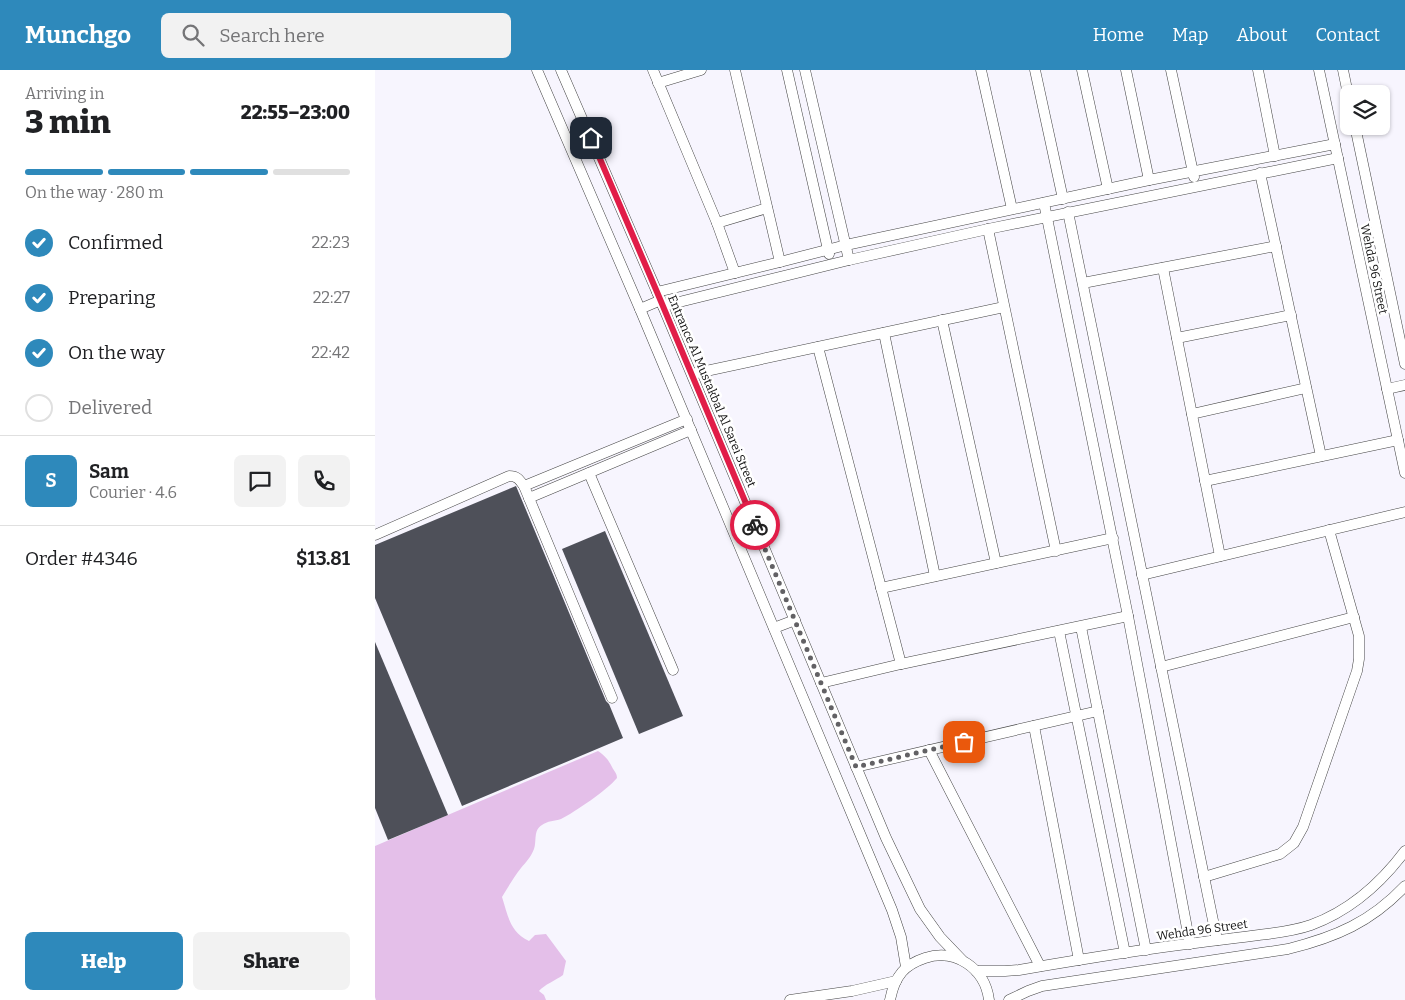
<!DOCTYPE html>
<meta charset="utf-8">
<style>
:root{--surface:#fff;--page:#f2f2f2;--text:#202124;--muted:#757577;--line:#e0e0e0;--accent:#2e89bb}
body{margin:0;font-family:Bitter,serif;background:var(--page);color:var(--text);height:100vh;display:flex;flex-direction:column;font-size:19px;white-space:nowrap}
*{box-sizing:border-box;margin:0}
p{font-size:16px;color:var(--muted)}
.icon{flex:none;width:28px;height:28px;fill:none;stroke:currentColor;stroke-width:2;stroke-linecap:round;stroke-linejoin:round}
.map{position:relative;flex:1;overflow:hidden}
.drawer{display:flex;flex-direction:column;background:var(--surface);width:375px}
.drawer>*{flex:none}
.fabs{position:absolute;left:965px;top:15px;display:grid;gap:10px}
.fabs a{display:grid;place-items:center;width:50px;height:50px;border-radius:8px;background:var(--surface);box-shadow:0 1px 4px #0004;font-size:25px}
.pin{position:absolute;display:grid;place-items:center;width:42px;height:42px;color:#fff;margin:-21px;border-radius:10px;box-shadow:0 2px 8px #0006}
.courier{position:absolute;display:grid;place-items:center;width:50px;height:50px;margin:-25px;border:4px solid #e11d48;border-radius:50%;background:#fff;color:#222;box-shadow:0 1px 6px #0007}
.overview em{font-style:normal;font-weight:800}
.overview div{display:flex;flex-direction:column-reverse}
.overview{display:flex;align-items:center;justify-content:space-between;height:85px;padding:0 25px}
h1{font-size:32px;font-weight:800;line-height:38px}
.bar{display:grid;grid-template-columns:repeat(4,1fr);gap:8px 5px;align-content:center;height:60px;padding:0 25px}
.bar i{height:6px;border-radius:4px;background:var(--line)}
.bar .active{background:var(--accent)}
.bar p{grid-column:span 4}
.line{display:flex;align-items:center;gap:12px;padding:0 25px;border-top:1px solid var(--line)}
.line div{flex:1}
.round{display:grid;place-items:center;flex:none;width:52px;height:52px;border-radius:8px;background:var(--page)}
ol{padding:0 25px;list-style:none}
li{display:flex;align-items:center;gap:15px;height:55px}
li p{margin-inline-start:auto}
li .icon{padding:5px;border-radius:50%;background:var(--accent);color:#fff;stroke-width:4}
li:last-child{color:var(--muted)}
li i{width:28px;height:28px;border:2px solid var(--line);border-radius:50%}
.cta{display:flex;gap:10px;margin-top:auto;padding:10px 25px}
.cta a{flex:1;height:58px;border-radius:8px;background:var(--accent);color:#fff;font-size:20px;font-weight:800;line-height:58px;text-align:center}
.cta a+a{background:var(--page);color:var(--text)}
header{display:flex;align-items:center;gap:30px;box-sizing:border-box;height:70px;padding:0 25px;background:var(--accent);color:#fff}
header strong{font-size:24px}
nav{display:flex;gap:28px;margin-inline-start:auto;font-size:18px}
.search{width:350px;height:45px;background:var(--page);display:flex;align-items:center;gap:12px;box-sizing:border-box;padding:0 18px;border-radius:8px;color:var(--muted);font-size:19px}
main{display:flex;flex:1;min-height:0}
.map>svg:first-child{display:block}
.green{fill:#e4bfe9}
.building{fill:#4e5059}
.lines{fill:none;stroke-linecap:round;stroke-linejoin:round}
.minor-casing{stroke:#444;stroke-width:11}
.minor{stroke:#fff;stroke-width:10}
.done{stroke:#626164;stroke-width:5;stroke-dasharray:0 9}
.route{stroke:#e11d48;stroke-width:6}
.labels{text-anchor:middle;stroke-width:5;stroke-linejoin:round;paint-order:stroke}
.street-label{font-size:12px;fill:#111;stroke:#fff}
</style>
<header>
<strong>Munchgo</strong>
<div class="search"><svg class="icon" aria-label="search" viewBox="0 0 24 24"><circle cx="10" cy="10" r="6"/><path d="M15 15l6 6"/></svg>Search here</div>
<nav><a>Home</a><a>Map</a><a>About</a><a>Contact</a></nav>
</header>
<main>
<section class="drawer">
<div class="overview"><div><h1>3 min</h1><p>Arriving in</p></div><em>22:55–23:00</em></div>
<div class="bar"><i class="active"></i><i class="active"></i><i class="active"></i><i></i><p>On the way · 280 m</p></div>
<ol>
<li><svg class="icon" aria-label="check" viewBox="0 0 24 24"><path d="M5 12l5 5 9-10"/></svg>Confirmed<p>22:23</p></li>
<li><svg class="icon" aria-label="check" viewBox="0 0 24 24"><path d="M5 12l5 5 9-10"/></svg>Preparing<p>22:27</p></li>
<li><svg class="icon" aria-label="check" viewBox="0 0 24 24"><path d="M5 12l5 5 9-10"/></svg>On the way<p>22:42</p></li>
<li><i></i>Delivered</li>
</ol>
<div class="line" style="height:90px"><b class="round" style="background:var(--accent);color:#fff">S</b><div><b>Sam</b><p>Courier · 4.6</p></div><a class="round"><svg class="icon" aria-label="chat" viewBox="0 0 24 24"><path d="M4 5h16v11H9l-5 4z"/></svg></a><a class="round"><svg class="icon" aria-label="phone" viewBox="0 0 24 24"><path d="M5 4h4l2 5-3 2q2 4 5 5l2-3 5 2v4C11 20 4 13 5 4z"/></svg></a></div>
<div class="line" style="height:65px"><div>Order #4346</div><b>$13.81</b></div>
<div class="cta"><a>Help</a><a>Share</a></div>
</section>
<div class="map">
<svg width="1030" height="930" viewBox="0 0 1030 930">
<rect width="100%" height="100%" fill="#f7f5fe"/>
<path class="green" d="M223,681c7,5 10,8 14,16 2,4 5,6 5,11 -10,12 -42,34 -56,41 -6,2 -14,2 -19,6 -9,5 -5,16 -8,24 -3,8 -8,13 -13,19 -7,9 -13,19 -19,29 6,19 8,35 27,44l6,-6 11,-1 20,27 -3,14c-7,5 -19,10 -24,16l5,4 2,5h-170l-1,-3v-151z"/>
<g class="building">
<polygon points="141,416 231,631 234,634 248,668 87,736 0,528 0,475"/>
<polygon points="230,461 308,646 264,664 187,479"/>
<polygon points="0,572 73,745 13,770 0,738"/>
</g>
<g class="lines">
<defs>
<g id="minor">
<polyline points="162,0 265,239 517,840 526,867 531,897"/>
<polyline points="186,0 282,222 511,768 545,839 565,867 587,890"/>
<polyline points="278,0 342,153 360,203"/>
<polyline points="360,0 405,192"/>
<polyline points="412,0 454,184"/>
<polyline points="430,0 474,190"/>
<polyline points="606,0 637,139"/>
<polyline points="660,0 688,129"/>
<polyline points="707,0 733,119"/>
<polyline points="751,0 774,110"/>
<polyline points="796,0 819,107"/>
<polyline points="883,0 900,86"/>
<polyline points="944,0 1030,403"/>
<polyline points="968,0 974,29"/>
<polyline points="283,13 326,0"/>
<polyline points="980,56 1030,294"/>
<polyline points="885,103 946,386"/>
<polyline points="669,133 753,546 815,874"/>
<polyline points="693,142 842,870"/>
<polyline points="342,153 392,138"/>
<polyline points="613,159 681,481"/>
<polyline points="788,198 845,486"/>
<polyline points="708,213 901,176"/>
<polyline points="282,222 405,192 471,175 774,110 960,74"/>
<polyline points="288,236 474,190 613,159 963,88"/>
<polyline points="265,239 286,230"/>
<polyline points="567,250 621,493"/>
<polyline points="509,263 560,506"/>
<polyline points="802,268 916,245"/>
<polyline points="443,277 526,594"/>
<polyline points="317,304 629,237"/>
<polyline points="1012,319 1030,315"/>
<polyline points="817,344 931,318"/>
<polyline points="214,403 298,600"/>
<polyline points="830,411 1023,370"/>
<polyline points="149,416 312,349"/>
<polyline points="154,428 316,360"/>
<path d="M0,465l134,-59c8,0 10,3 15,10l88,212"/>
<polyline points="767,505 1030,442"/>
<polyline points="506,518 738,468"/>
<polyline points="706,557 771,880"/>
<polyline points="399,558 420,550"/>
<polyline points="684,561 750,883"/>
<polyline points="786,597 979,547"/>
<polyline points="446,613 526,594 753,546"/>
<polyline points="659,656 704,890"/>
<polyline points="554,680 665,896"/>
<polyline points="481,697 723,641"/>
<polyline points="829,807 905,784 919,773 928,757 982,601 984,589 984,566 954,460"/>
<path d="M601,901h29l14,-1c58,-10 117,-20 176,-27 21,-3 43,-5 64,-8 17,-2 35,-4 52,-10 38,-14 70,-42 94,-74"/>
<polyline points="415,930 477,921 521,911"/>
<path d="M515,930c2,-10 5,-20 12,-28 6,-7 14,-11 23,-14 30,-10 60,10 64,42"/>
<path d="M634,930l19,-9 14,-5 246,-37c48,-12 83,-27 117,-63"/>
</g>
</defs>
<use href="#minor" class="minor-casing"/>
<use href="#minor" class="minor"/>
</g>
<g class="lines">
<polyline class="done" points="380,455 481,697 589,672"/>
<polyline class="route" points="216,68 282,222 380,455"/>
</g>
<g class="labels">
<g class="street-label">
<text transform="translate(999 199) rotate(78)" y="4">Wehda 96 Street</text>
<text transform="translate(337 321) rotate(67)" y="4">Entrance Al Mustakbal Al Sarei Street</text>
<text transform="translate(827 860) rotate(-8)" y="4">Wehda 96 Street</text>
</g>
</g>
</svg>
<div class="fabs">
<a><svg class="icon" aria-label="layers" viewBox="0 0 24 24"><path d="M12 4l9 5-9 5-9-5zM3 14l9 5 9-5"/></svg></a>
</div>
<div class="pin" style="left:589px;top:672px;background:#ea580c"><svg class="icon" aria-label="bag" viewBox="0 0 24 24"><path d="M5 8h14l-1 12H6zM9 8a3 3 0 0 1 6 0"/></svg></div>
<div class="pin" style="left:216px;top:68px;background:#1f2937"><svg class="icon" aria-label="home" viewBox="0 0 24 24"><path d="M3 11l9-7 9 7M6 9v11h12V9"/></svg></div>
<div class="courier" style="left:380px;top:455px"><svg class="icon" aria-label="bike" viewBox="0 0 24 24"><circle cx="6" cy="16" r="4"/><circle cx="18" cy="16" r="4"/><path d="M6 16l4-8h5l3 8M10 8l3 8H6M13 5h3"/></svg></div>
</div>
</main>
